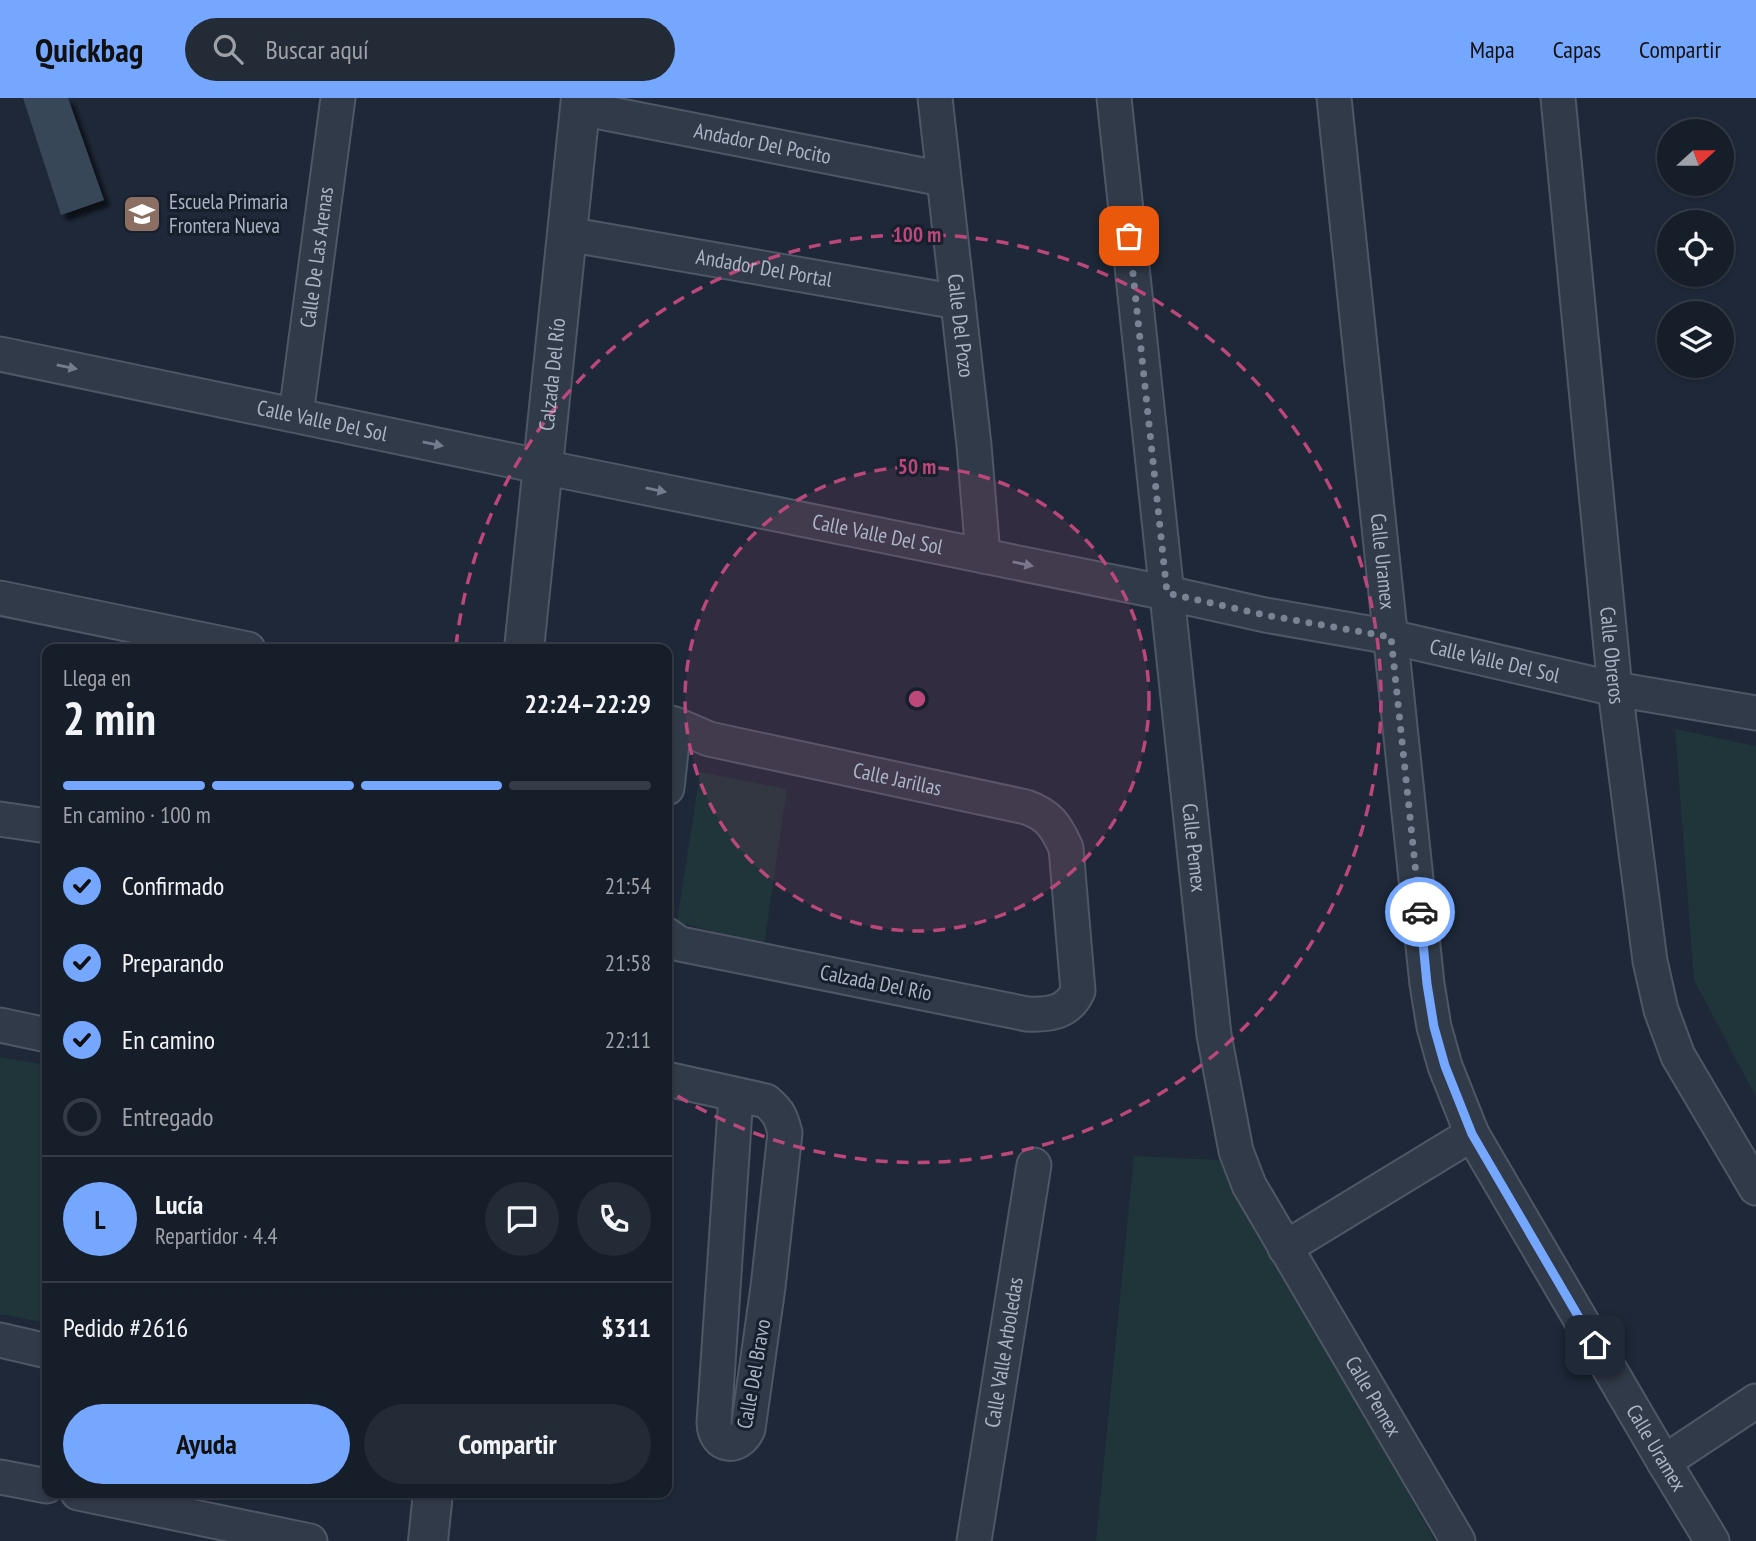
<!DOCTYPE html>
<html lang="es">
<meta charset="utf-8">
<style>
:root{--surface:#161e2a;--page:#232b36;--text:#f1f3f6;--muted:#9ea2a8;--line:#353c47;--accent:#76a7ff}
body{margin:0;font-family:"PT Sans Narrow",sans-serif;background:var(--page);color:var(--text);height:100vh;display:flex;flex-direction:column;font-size:26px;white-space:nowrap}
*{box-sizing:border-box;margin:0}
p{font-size:23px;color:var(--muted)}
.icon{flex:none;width:38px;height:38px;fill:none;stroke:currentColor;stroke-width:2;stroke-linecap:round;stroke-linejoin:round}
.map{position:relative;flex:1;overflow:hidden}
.drawer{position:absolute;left:42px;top:546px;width:630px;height:854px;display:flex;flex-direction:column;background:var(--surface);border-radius:14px;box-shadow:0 2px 5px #0004,0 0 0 2px var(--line)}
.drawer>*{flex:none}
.needle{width:46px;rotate:69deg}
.fabs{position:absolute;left:1657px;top:21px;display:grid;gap:14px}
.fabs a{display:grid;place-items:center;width:77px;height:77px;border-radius:50%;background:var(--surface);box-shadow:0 2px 5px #0004,0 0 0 2px var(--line);font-size:35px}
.pin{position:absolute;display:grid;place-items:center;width:60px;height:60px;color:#fff;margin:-30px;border-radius:14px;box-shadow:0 4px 10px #0006}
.courier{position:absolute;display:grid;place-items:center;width:70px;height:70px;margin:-35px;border:5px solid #76a7ff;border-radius:50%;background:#fff;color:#222;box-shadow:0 2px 9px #0007}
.headline em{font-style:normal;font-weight:700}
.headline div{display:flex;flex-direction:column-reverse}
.headline{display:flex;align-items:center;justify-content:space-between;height:119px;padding:0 21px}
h1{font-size:46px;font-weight:700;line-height:52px}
.bar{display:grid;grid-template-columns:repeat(4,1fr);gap:10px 7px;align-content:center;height:84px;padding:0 21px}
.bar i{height:9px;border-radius:5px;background:var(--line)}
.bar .current{background:var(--accent)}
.bar p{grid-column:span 4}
.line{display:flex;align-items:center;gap:18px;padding:0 21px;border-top:2px solid var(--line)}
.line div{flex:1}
.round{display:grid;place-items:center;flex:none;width:74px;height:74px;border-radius:37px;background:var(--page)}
ol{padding:0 21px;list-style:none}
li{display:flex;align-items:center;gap:21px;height:77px}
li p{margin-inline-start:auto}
li .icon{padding:7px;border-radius:50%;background:var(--accent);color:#111;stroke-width:4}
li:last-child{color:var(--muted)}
li i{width:38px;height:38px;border:4px solid var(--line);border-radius:50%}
.primary-button{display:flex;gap:14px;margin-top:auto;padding:14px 21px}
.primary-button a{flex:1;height:80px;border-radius:42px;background:var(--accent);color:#111;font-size:28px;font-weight:700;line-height:80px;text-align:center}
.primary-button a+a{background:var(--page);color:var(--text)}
header{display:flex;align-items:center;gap:42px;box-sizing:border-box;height:98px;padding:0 35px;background:var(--accent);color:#111}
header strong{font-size:33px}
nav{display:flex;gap:38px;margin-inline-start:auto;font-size:24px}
.search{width:490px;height:63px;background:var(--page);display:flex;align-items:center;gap:18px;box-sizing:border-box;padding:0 24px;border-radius:38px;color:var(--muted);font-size:26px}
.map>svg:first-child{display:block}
.park{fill:#1f3539}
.building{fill:#394658;filter:url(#shadow)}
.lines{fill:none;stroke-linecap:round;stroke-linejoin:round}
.minor-casing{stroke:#4f5766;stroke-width:37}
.tertiary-casing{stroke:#4f5766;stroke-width:42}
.minor{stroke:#313a48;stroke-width:33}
.tertiary{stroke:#313a48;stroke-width:38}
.oneway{fill:#747d8d}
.done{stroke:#7a8394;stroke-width:7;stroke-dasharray:0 12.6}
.route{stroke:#76a7ff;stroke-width:9}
.ring{fill:none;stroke:#bb477b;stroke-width:3.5;stroke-dasharray:12 9}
.labels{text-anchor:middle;stroke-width:6;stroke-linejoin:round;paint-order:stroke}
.street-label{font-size:21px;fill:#abb4c5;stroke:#171f2c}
.poi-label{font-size:21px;fill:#abb4c5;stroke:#171f2c;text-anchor:start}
.centre{fill:#bb477b;stroke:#171f2c;stroke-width:3.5}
.ring-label{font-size:21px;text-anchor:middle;font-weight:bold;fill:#bb477b;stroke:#171f2c;stroke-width:6;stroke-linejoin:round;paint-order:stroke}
</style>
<header>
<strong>Quickbag</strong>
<div class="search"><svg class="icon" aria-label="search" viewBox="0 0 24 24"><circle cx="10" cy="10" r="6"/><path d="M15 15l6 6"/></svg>Buscar aquí</div>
<nav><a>Mapa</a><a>Capas</a><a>Compartir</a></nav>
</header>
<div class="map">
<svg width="1756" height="1443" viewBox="0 0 1756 1443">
<defs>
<filter id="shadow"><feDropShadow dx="6" dy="6" stdDeviation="2" flood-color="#0009"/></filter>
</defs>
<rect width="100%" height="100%" fill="#1e2838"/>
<g class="park">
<polygon points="1675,631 1756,648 1756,999 1694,882"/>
<polygon points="700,674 787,691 764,847 677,824"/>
<polygon points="0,959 47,967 47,1191 42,1224 0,1216"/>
<polygon points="1134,1058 1221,1062 1435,1443 1096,1443"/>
</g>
<polygon class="building" points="23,0 68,0 104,102 61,117"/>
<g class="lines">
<defs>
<g id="minor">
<path id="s1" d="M935,0l39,347 9,111"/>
<path id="s2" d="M1114,0l100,937 22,116 13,34 209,356"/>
<path id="s3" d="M1334,0l93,886 7,43 11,39 27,68 192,328 48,79"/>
<path id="s4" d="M1558,0l57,591 35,272 11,49 17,46 78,132"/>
<path id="s5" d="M580,10l363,71"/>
<path id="s6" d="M567,136l391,68"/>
<path id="s7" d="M0,256l543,113 624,126 98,22 126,22 224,52 141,24"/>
<path id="s8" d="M296,317l42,-317"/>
<polyline points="0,500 248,551"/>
<path id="s9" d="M667,624l7,2 35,15 317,68c23,8 30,19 40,41l12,143c-10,22 -29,24 -51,23l-347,-70 -13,-9"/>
<polyline points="667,690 674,626"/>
<polyline points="0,721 47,728"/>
<polyline points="0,927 47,937"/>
<path d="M667,981l99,22c13,11 15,16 19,32l-17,154 -20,142c-9,21 -33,19 -34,-6l22,-328"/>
<polyline points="1285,1150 1472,1036"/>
<polyline points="0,1242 47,1253"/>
<polyline points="1664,1364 1756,1303"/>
<polyline points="0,1379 47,1388"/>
<polyline points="78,1395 310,1443"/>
<path id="s10" d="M974,1443l60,-376"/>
</g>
<g id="tertiary">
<path id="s11" d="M524,551l57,-551"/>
<polyline points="428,1443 433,1395"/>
</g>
</defs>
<use href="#minor" class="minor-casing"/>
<use href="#tertiary" class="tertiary-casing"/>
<use href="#minor" class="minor"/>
<use href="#tertiary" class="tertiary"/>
</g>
<defs><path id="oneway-solid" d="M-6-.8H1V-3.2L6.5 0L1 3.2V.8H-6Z" transform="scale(1.75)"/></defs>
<g class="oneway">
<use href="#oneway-solid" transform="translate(67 269) rotate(12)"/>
<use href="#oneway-solid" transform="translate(433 346) rotate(12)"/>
<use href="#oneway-solid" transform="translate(656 392) rotate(11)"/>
<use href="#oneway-solid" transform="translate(1023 466) rotate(12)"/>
</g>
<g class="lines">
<polyline class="done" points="1129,138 1167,495 1265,517 1391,539 1420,814"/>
<polyline class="route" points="1420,814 1427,886 1434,929 1445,968 1472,1036 1595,1247"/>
</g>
<circle cx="917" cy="601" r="232" fill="#bb477b" fill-opacity=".12"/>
<g class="ring">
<circle cx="917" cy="601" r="232"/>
<path d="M456 548A464 464 0 1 1 668 992"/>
</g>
<defs>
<symbol id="school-square" viewBox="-11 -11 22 22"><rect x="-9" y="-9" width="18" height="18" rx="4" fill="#8d6e63" stroke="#171f2c"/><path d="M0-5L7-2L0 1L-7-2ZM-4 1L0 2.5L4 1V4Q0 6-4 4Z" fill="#fff"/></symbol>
</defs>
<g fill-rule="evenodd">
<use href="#school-square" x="120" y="94" width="44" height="44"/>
</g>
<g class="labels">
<g class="street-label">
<text dy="7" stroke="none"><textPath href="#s5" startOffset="186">Andador Del Pocito</textPath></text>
<text dy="7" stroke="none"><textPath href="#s8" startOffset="159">Calle De Las Arenas</textPath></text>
<text dy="7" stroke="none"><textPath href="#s6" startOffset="200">Andador Del Portal</textPath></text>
<text dy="7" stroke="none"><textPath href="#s1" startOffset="229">Calle Del Pozo</textPath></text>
<text dy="7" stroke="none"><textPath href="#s11" startOffset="276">Calzada Del Río</textPath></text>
<text dy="7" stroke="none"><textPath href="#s7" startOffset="329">Calle Valle Del Sol</textPath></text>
<text dy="7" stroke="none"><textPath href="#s7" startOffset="896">Calle Valle Del Sol</textPath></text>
<text dy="7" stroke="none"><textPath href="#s3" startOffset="466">Calle Uramex</textPath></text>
<text dy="7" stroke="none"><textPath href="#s4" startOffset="560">Calle Obreros</textPath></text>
<text dy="7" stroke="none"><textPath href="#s7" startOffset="1526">Calle Valle Del Sol</textPath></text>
<text dy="7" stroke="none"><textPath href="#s9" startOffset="238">Calle Jarillas</textPath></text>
<text dy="7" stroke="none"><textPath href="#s2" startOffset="754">Calle Pemex</textPath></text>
<text transform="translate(876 885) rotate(11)" y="7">Calzada Del Río</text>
<text dy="7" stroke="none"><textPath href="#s10" startOffset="191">Calle Valle Arboledas</textPath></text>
<text transform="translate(754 1276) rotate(-80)" y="7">Calle Del Bravo</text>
<text dy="7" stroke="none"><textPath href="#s2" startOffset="1342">Calle Pemex</textPath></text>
<text dy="7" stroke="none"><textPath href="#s3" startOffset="1412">Calle Uramex</textPath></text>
</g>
<g class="poi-label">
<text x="169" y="111">Escuela Primaria<tspan x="169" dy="24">Frontera Nueva</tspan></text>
</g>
</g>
<circle cx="917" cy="601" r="10" class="centre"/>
<g class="ring-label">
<text x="917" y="144">100 m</text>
<text x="917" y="376">50 m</text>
</g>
</svg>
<div class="fabs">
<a><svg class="needle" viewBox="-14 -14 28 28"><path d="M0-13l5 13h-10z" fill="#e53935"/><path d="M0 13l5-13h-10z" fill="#9ea2a8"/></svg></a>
<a><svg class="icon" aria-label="locate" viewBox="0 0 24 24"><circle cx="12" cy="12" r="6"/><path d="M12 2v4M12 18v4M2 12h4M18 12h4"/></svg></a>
<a><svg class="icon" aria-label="layers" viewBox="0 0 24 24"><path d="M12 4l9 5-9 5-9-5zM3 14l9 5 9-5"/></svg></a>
</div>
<div class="pin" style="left:1129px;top:138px;background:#ea580c"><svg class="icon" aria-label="bag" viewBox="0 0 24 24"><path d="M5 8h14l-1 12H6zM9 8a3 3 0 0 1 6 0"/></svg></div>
<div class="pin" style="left:1595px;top:1247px;background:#1f2937"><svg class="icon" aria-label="home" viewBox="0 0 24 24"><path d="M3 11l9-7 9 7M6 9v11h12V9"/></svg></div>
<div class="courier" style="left:1420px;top:814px"><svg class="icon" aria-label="car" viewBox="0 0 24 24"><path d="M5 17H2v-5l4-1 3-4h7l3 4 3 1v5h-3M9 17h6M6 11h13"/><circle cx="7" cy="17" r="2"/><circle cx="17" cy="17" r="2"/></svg></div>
<section class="drawer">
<div class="headline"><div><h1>2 min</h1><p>Llega en</p></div><em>22:24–22:29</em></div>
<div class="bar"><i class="current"></i><i class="current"></i><i class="current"></i><i></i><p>En camino · 100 m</p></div>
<ol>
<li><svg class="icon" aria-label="check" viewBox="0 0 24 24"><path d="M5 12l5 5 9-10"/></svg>Confirmado<p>21:54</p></li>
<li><svg class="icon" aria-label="check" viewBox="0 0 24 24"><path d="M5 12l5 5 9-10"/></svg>Preparando<p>21:58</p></li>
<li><svg class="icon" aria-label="check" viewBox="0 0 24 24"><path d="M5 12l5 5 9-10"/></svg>En camino<p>22:11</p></li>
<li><i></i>Entregado</li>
</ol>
<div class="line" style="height:126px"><b class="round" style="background:var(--accent);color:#111">L</b><div><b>Lucía</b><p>Repartidor · 4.4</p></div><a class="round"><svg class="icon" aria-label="chat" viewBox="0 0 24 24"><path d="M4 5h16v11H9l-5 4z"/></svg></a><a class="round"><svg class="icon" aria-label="phone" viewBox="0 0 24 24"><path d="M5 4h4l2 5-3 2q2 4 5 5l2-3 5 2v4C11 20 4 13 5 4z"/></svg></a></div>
<div class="line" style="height:91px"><div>Pedido #2616</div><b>$311</b></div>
<div class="primary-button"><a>Ayuda</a><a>Compartir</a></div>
</section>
</div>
